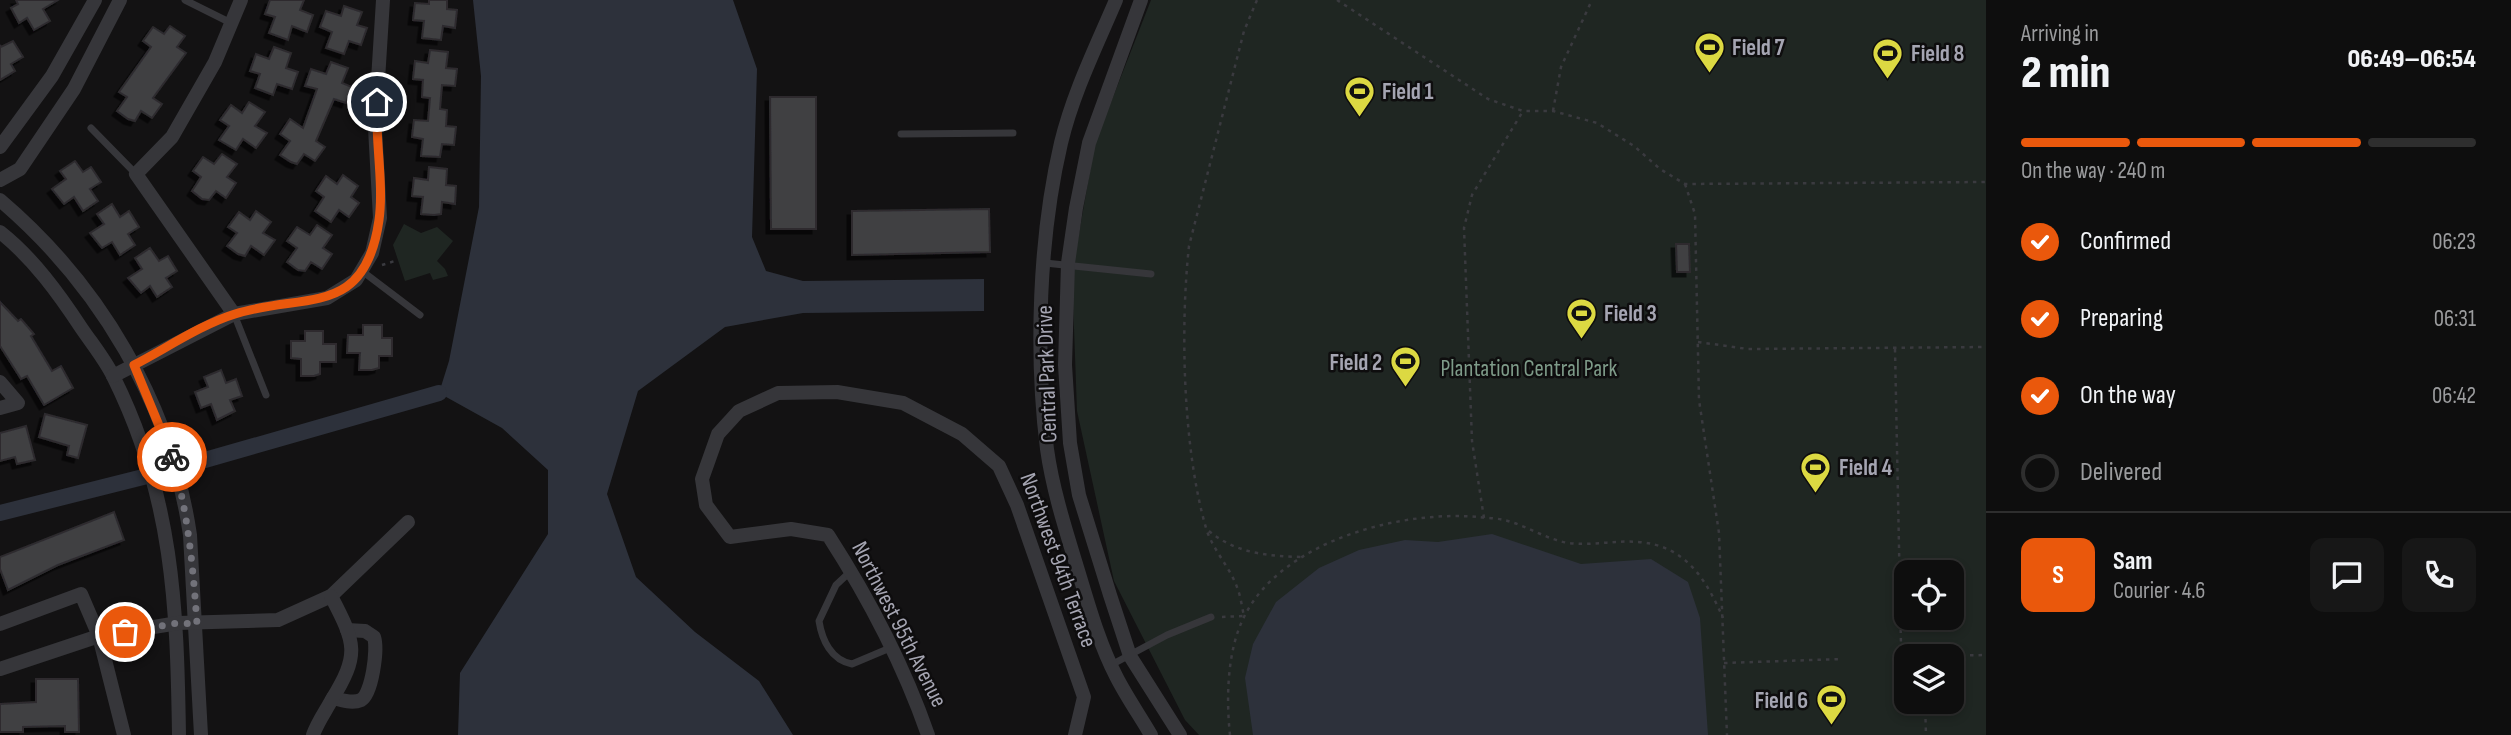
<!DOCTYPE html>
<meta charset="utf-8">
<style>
:root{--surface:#0e0e0e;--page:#171717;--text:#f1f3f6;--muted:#9b9c9e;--line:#2e2e2e;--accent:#ea580c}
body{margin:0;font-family:"Sofia Sans Condensed",sans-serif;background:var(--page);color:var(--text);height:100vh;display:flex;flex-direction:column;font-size:26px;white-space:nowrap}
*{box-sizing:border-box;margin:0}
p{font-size:23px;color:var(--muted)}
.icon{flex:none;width:38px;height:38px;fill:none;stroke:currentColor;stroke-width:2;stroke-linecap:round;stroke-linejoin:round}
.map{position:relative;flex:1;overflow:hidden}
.sheet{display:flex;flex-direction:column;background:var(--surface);width:525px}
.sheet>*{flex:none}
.controls{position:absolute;left:1894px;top:560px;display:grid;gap:14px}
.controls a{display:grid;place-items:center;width:70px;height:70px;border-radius:14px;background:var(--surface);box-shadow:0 4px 10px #0003,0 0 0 2px var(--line);font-size:35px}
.pin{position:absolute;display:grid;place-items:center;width:60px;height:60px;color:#fff;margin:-30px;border:4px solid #fff;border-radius:50%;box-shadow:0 2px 7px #0007}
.courier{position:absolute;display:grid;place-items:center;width:70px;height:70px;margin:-35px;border:5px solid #ea580c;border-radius:50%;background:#fff;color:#222;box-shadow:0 2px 9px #0007}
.headline em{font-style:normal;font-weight:800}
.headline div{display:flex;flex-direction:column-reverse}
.headline{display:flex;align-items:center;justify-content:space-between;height:119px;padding:0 35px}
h1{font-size:46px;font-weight:800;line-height:52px}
.bar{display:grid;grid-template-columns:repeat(4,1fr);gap:10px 7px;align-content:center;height:84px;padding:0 35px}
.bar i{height:9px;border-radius:5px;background:var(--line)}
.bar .current{background:var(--accent)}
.bar p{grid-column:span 4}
.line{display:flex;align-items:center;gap:18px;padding:0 35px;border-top:2px solid var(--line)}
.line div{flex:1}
.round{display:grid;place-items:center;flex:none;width:74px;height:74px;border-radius:14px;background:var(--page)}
ol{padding:0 35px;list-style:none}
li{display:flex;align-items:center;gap:21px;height:77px}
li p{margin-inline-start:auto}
li .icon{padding:7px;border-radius:50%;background:var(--accent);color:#fff;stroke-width:4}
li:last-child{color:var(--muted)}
li i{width:38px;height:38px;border:4px solid var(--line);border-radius:50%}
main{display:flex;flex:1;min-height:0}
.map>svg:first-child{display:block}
.green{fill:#1f2622;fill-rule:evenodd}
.water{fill:#2d313b}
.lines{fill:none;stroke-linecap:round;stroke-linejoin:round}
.canal{stroke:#2d313b;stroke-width:16}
.building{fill:#3f3f43;stroke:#2d2c2f;stroke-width:2;filter:url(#shadow)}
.path{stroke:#3a3a3f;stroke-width:2.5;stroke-dasharray:3.5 5;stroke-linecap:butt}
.lane{stroke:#36363a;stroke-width:7}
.street{stroke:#36363a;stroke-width:14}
.done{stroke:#72727a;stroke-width:7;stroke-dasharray:0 12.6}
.route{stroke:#ea580c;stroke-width:9}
.labels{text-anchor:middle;stroke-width:5;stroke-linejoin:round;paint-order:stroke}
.poi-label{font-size:23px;font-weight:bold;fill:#a5a5b2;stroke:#0e0d0e;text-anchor:start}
.park-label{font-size:23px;fill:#7e9b89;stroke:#0e0d0e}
.street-label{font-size:23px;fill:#a5a5b2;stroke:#0e0d0e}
</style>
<main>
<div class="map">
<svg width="1986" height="735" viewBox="0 0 1986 735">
<defs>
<filter id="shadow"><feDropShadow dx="-4.5" dy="4.5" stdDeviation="0" flood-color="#0009"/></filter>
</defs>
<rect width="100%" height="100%" fill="#131213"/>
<g class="green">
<path d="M1151,0h835v735h-787l-14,-15 -71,-139 -37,-170 -5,-138 23,-130zM1906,572h45v46h-45zM1906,656h45v46h-45z"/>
<polygon points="404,224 421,233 437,227 453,241 437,261 445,269 448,276 433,280 430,273 405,281 393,245"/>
</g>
<g class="water">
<polygon points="473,0 733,0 757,69 752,237 766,271 803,281 984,279 984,311 803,313 725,327 638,391 607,494 636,577 695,632 759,681 793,735 458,735 460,673 548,534 548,470 502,428 439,393 449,361 479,207 481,76"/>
<polygon points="1492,534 1581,564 1651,559 1688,582 1700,618 1708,735 1253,735 1245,678 1253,644 1276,602 1319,568 1359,550 1405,540 1438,542"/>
</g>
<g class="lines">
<polyline class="canal" points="0,513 163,472 439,393"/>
</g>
<g class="building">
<polygon points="16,0 58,0 43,9 50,21 34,30 27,18 19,23 11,8 18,4"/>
<polygon points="270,0 304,0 300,10 313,15 307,32 292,26 288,40 269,33 275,17 265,14"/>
<polygon points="429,0 447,0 447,9 457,10 455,28 443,26 441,40 422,38 424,21 413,20 415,3 429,4"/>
<polygon points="344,6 362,12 357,25 367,28 361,45 349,41 344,54 326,48 332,32 320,27 326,11 341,16"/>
<polygon points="170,26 185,36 177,47 186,53 153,98 162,104 152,118 141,111 135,121 128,119 117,111 127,97 119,92 151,47 143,41 153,27 164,34"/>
<polygon points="13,41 23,57 11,64 15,71 0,80 0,45 1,47"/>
<polygon points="274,47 291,53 286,68 298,72 292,89 277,84 273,95 255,88 260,74 250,71 256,54 269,59"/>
<polygon points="430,50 448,52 446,68 457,69 455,86 442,85 440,109 447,110 446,126 456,127 454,145 442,144 440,157 421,156 423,139 412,137 414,120 428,121 430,98 422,97 423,80 413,79 415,61 428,63"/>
<polygon points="331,62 348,68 342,83 352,87 346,103 334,99 316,141 325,147 315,161 304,154 297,164 291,162 280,155 290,141 280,134 290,119 303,128 317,89 305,86 311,69 326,74"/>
<polygon points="770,97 816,97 816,229 771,229"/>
<polygon points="249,102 265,112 255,126 267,133 256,148 243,139 236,150 219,140 229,126 220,120 231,105 242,113"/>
<polygon points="222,154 237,164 227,177 236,183 226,198 216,191 209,200 202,199 192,191 201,177 193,171 203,157 214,164"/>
<polygon points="75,161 83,172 91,167 101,182 90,189 98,201 83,211 74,197 64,204 52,189 66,179 60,171"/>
<polygon points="429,167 447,169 446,185 456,186 455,204 442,202 441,214 434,215 421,214 423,197 412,196 414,178 428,180"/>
<polygon points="343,175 358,186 351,197 359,203 349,217 339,210 331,222 315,211 324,197 316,191 326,176 337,184"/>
<polygon points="112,204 120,217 129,211 139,227 128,234 135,245 120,255 112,242 102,248 90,233 104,224 97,214"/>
<polygon points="989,209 990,252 852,255 852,211"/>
<polygon points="256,211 271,222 263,233 275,240 264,255 251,246 245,256 238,254 227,246 237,233 228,227 239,212 250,220"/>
<polygon points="317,225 332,235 323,248 332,254 322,269 311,262 305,271 298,270 287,262 297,248 287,241 297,227 310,235"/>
<polygon points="1676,244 1689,244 1690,272 1677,272"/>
<polygon points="150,248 159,261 168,256 177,271 166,278 172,287 157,297 150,286 141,293 128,278 142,269 135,258"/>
<polygon points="0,302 18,321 21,319 34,334 31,336 52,371 61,366 73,388 44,405 27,376 21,379 0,346"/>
<polygon points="363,325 382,325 382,338 392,338 392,356 379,356 379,368 372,370 359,370 360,353 347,353 348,335 363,335"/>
<polygon points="305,331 323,331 323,344 336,344 336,362 320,362 320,374 314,376 301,376 301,359 291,358 291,341 305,341"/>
<polygon points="221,370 226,383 236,379 242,396 230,400 235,411 217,420 211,404 201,408 195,392 208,387 204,377"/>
<polygon points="45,414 87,425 78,458 67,455 69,446 39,437"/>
<polygon points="26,426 35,460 17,464 15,457 0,461 0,433"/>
<polygon points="114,512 124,540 58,565 8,590 0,569 0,557"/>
<polygon points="36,679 78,679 79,732 65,732 65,726 23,727 23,732 0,732 0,704 36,702"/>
</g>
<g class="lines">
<g class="path">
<polyline points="1337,0 1488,99 1523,111 1553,111 1597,123 1634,146 1660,169 1685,184 1986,182"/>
<polyline points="1553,111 1561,67 1592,0"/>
<polyline points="1685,184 1695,214 1699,400 1719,533 1727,735"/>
<polyline points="382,265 398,260"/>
<polyline points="1698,342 1748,349 1986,347"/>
<polyline points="1895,349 1901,645"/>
<polyline points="1484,518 1472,441 1464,228 1472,195 1523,111"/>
<path d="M1209,531c26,22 58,25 92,26"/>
<path d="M1222,617l22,-1c-2,-8 -3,-18 -6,-26 -7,-22 -25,-39 -32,-62 -23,-79 -26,-200 -17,-282l55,-215 13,-31"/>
<polyline points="1936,656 1986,655"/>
<polyline points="1724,663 1842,659"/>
<polyline points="1925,702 1926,735"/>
<path d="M1230,735c-4,-37 -3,-86 15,-120 38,-74 155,-105 233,-98 8,1 18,1 26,3 22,5 43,20 65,23 23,3 46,-3 69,-1 47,3 68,37 85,76"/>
</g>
<g class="lane">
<polyline points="185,0 229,22"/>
<polyline points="91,128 136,174"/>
<polyline points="901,134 1013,133"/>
<polyline points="1045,263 1151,274"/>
<polyline points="362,271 420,315"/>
<polyline points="234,314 266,395"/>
<path d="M851,571l-15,14 -17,36c3,19 12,39 33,43l38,-16"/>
<polyline points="1111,665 1167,635 1211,617"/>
</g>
<g class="street">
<path d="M1116,0c-20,47 -43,93 -55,143 -22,94 -26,210 -14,306 6,43 20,85 33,128 10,33 20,68 36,99 10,20 24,40 35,59"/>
<polyline points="1141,0 1089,143 1076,208 1068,263 1065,365 1070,443 1079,495 1110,595 1130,656 1180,735"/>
<polyline points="0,147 52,76 95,0"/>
<polyline points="0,180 20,169 74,89 120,0"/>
<path d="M0,200c100,85 171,205 190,335l11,200"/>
<path d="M0,232c33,26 59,62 82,97 11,16 24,32 32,49 59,119 63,227 65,357"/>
<polyline points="234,314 136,174 172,137 215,62 241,0"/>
<polyline points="113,376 234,314 327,298 356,280 372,253 380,218 375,128 383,0"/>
<polyline points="0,382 18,403 0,408"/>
<polyline points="0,624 81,594 99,636 124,735"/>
<polyline points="0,669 99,636 178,623 278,620 331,596 408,522"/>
<path d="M333,698c9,2 19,6 28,2 11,-6 17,-51 13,-63l-9,-6 -18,-1"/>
<path d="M313,735c4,-12 12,-23 18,-34 29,-47 25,-57 0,-105"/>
<path d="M928,735c-24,-69 -60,-138 -100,-200l-37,-6 -61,8 -24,-32 -4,-26 16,-45 21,-23 39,-18 59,-1 66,11 59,31 37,32 18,39 67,192 -9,38"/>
</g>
</g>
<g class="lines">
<path class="done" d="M125,632l53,-9 19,1c-4,-58 -9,-112 -25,-167"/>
<path class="route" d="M172,457l-38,-92c31,-16 68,-41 101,-51 69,-22 130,5 144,-94 5,-36 -4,-80 -2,-118"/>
</g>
<defs>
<symbol id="stadium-pin" viewBox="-11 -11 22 30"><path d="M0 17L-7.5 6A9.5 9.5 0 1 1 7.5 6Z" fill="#dcd942" stroke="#0e0d0e"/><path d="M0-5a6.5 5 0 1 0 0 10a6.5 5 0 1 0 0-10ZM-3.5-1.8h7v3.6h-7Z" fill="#111"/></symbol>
</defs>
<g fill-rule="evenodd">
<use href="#stadium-pin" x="1692" y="30" width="35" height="47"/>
<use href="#stadium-pin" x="1870" y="36" width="35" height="47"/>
<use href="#stadium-pin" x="1342" y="74" width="35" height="47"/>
<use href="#stadium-pin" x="1564" y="296" width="35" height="47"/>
<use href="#stadium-pin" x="1388" y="344" width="35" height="47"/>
<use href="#stadium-pin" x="1798" y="450" width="35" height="47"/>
<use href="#stadium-pin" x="1814" y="682" width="35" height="47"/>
</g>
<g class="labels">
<g class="poi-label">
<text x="1732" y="55">Field 7</text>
<text x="1911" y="61">Field 8</text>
<text x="1382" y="99">Field 1</text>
<text x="1604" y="321">Field 3</text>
<text x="1382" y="370" text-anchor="end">Field 2</text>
<text x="1839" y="475">Field 4</text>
<text x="1808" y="708" text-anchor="end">Field 6</text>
</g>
<g class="park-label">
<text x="1529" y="376">Plantation Central Park</text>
</g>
<g class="street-label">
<text transform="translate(1046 374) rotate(-92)" y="8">Central Park Drive</text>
<text transform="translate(1059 560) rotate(70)" y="8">Northwest 94th Terrace</text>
<text transform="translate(900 624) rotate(63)" y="8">Northwest 95th Avenue</text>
</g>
</g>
</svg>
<div class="controls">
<a><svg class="icon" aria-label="locate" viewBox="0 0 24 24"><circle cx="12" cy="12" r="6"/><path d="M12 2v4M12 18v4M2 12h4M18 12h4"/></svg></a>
<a><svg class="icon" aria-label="layers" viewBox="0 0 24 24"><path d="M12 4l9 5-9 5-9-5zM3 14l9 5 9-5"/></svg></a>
</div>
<div class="pin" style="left:125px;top:632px;background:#ea580c"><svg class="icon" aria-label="bag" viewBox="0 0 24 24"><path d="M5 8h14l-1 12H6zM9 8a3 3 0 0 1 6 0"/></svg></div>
<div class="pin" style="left:377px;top:102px;background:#1f2937"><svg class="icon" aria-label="home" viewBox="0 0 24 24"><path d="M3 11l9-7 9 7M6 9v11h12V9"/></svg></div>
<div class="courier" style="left:172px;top:457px"><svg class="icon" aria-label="bike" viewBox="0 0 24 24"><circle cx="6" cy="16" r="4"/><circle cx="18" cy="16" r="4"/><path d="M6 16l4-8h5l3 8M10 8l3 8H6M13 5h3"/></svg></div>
</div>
<section class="sheet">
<div class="headline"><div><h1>2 min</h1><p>Arriving in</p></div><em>06:49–06:54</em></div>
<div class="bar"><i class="current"></i><i class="current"></i><i class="current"></i><i></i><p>On the way · 240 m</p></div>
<ol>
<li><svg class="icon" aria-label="check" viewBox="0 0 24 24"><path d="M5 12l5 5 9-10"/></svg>Confirmed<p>06:23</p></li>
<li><svg class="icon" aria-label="check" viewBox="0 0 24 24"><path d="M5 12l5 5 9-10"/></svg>Preparing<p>06:31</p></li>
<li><svg class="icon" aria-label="check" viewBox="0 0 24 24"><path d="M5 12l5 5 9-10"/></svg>On the way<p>06:42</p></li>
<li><i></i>Delivered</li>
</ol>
<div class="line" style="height:126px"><b class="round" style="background:var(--accent);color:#fff">S</b><div><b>Sam</b><p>Courier · 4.6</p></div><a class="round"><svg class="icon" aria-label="chat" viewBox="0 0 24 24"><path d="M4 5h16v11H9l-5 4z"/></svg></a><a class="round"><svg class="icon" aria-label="phone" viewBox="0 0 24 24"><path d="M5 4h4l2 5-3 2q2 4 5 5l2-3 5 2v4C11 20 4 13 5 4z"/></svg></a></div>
</section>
</main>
